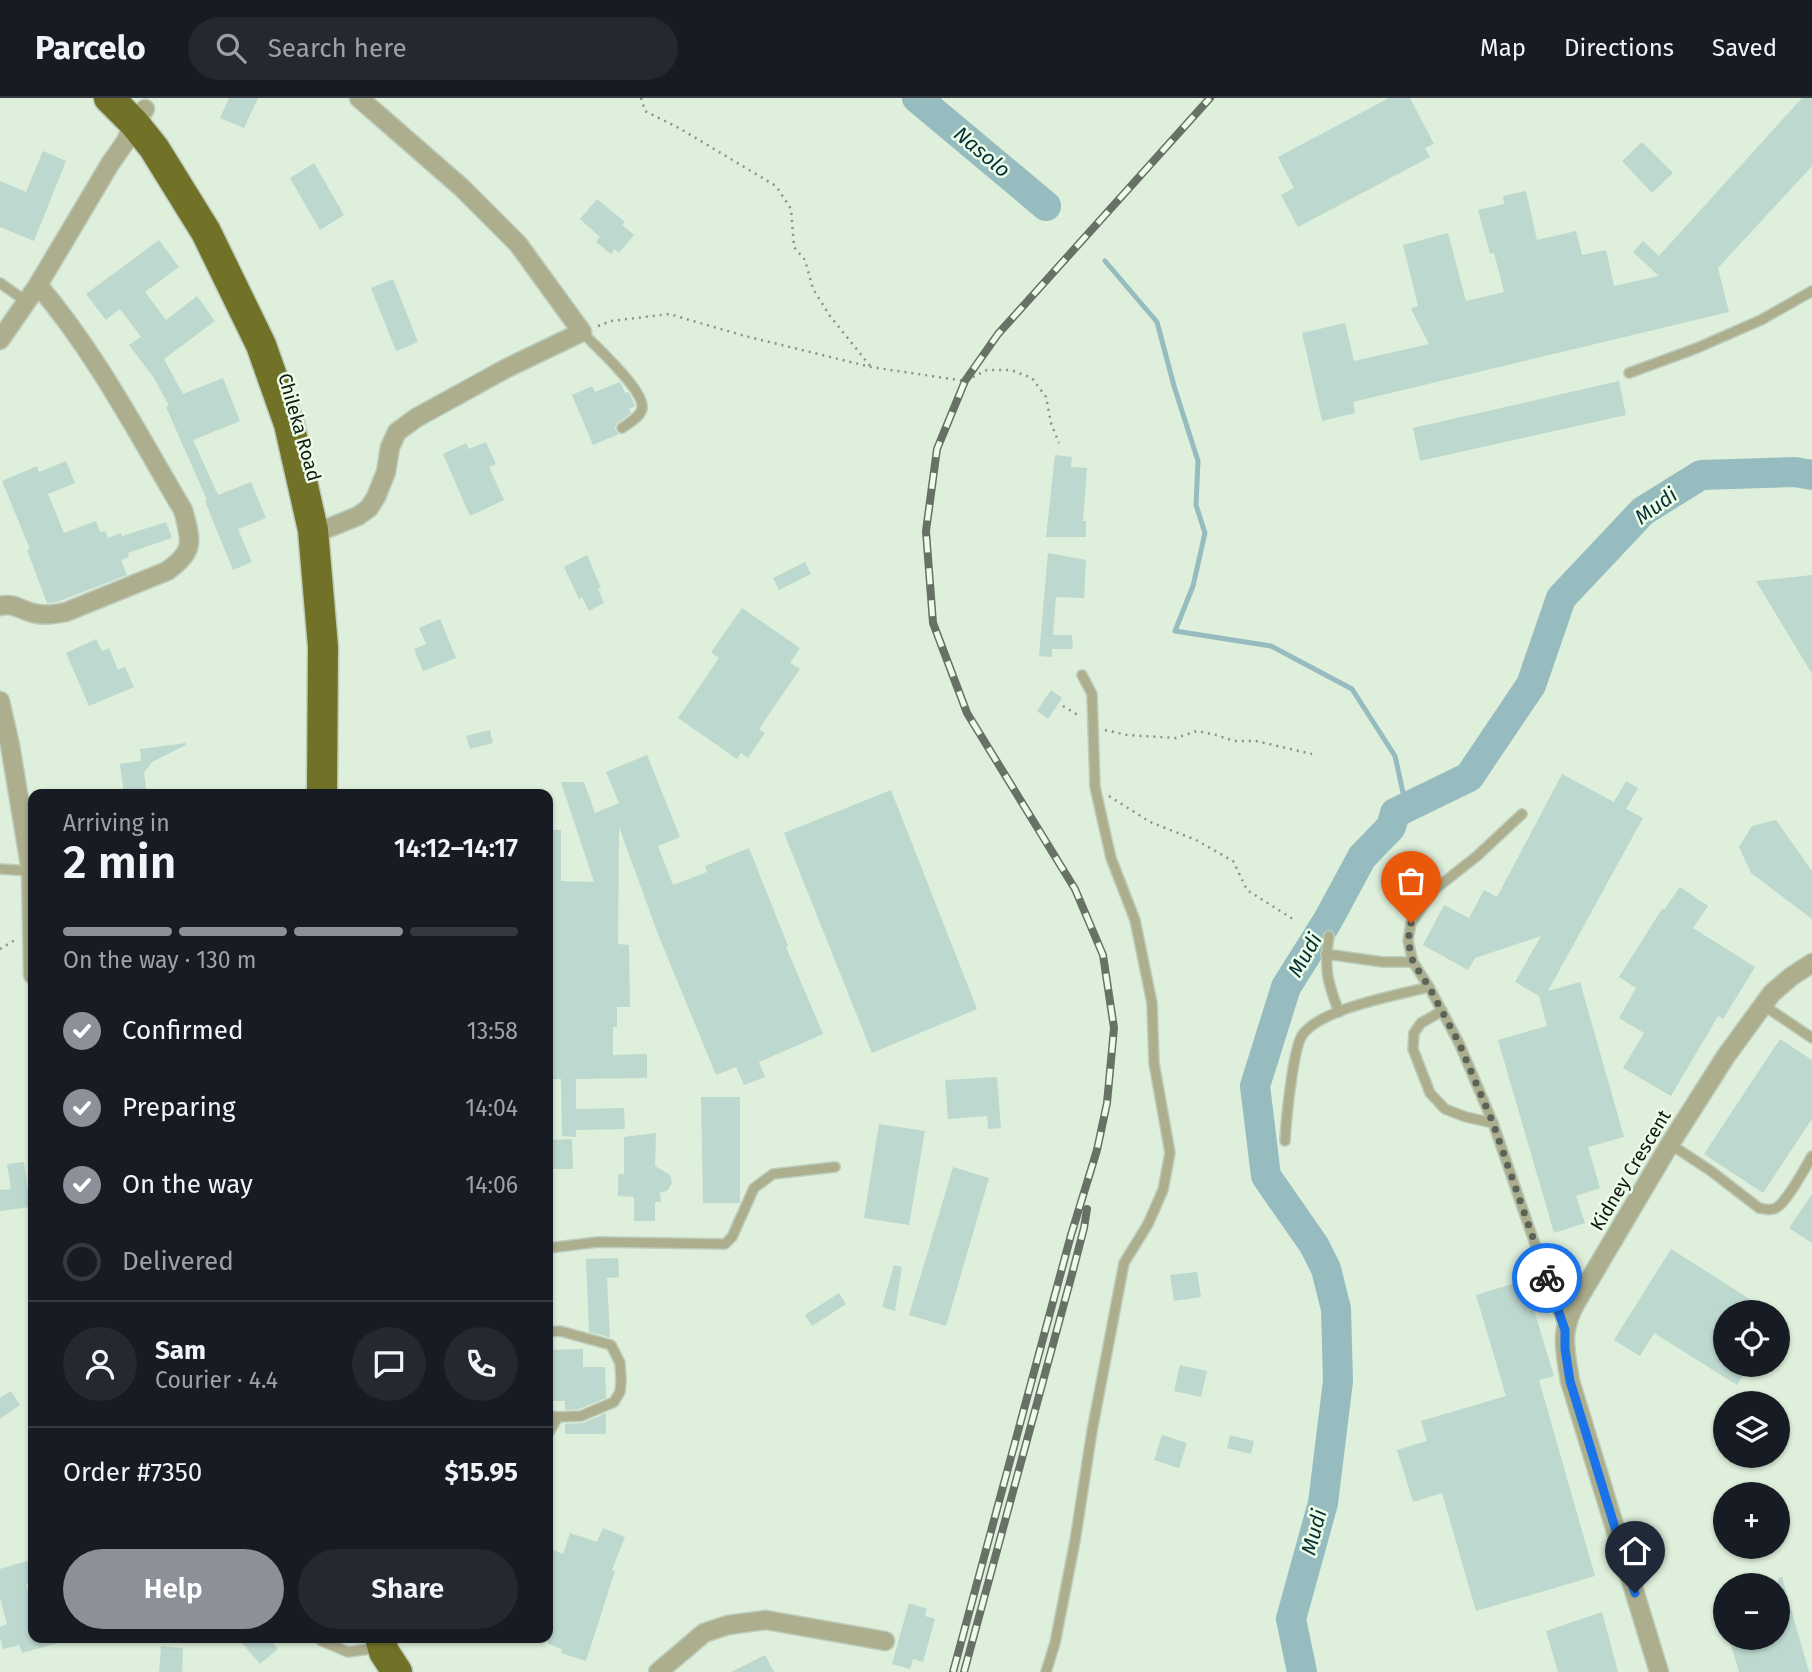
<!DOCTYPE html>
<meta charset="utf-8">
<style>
:root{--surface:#171b24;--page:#242831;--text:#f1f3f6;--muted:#9ea1a6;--line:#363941;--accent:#8c9099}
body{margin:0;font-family:"Fira Sans",sans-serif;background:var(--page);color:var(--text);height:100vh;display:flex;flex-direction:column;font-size:26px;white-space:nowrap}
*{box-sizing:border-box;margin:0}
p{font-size:23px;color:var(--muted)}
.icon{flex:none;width:38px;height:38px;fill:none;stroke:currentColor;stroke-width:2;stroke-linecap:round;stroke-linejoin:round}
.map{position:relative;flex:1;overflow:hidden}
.details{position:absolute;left:28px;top:691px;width:525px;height:854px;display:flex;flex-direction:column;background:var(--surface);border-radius:14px;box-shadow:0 2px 5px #0004}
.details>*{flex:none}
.controls{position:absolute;left:1713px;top:1202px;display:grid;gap:14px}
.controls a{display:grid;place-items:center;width:77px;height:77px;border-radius:50%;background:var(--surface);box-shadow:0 2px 5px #0004;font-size:35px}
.pin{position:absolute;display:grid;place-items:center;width:60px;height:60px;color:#fff;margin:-72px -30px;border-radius:50% 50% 50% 0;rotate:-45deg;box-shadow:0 0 7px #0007}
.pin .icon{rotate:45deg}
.courier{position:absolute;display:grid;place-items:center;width:70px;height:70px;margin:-35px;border:5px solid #1a73e8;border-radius:50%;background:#fff;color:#222;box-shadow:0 2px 9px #0007}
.headline em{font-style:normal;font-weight:600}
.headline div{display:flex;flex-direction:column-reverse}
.headline{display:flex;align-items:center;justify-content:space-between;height:119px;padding:0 35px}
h1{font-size:46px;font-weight:600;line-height:52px}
.bar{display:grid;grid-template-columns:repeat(4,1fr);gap:10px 7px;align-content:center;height:84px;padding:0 35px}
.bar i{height:9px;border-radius:5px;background:var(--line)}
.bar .current{background:var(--accent)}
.bar p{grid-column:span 4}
.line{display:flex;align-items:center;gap:18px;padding:0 35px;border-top:2px solid var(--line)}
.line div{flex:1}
.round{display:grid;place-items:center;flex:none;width:74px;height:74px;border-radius:37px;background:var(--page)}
ol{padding:0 35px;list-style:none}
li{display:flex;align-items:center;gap:21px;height:77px}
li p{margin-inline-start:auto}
li .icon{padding:7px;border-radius:50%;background:var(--accent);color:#fff;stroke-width:4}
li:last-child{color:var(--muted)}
li i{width:38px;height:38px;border:4px solid var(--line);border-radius:50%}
.button{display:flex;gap:14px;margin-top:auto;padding:14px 35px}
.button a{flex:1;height:80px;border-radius:42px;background:var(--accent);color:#fff;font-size:28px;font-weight:600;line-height:80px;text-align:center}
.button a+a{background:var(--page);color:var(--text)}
header{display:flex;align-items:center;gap:42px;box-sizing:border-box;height:98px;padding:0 35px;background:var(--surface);border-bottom:2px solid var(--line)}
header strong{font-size:33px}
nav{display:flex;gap:38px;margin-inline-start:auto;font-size:24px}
.search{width:490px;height:63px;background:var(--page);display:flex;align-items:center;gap:18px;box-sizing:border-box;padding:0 24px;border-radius:38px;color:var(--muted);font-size:26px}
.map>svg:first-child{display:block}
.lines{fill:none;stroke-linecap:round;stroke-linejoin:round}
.stream{stroke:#96bcbf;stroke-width:5}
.river{stroke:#96bcbf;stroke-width:30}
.building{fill:#bdd8ce}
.service-casing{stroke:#bdccbb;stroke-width:12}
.minor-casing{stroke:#bdccbb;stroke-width:21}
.trunk-casing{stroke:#bdccbb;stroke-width:33}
.path{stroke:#889486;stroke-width:2.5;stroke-dasharray:2 5;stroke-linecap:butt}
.service{stroke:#acae8d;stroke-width:9}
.minor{stroke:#acae8d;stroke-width:18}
.trunk{stroke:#717228;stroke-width:30}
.rail-casing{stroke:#677166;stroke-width:8}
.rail{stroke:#ebfce8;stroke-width:5;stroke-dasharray:16;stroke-linecap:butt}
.done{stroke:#596358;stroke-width:7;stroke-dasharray:0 12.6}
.route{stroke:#1a73e8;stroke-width:9}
.labels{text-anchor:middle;stroke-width:5;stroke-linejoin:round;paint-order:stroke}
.street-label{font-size:19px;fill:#121711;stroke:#ebfce8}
.water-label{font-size:21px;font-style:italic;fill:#082f33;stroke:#ebfce8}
</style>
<header>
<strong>Parcelo</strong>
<div class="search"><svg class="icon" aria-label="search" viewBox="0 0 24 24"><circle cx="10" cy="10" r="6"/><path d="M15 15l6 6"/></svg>Search here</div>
<nav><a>Map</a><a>Directions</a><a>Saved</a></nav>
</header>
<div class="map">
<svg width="1812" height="1574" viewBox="0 0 1812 1574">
<rect width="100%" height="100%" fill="#deefdb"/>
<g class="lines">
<polyline class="stream" points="1105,163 1157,224 1174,288 1198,363 1196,407 1205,435 1193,488 1175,533 1271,548 1352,591 1395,658 1404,699 1380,742 1344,777 1313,831 1269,924 1252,1004 1256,1065 1287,1104 1320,1142 1331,1171 1341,1210 1339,1269 1344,1284 1323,1405"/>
<g class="river">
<polyline points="917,0 1046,108"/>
<polyline points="1302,1574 1291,1521 1323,1405 1338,1283 1336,1211 1326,1171 1314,1147 1266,1078 1255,988 1286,889 1328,822 1362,759 1391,729 1395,715 1469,679 1531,587 1561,500 1643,413 1701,377 1795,374 1812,377"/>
</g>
</g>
<g class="building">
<polygon points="229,0 258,0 244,30 220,20"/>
<polygon points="1389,0 1410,0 1434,46 1425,50 1430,59 1298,129 1281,97 1294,90 1278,59"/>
<polygon points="1802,0 1812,0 1812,68 1718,170 1729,214 1353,304 1355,315 1322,323 1302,235 1345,225 1354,263 1429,246 1411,211 1418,208 1403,147 1448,135 1466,203 1504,194 1494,155 1490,156 1478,112 1504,106 1503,98 1526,93 1537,142 1576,133 1582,157 1606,152 1614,188 1659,178 1633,154 1643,143 1659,158"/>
<polygon points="1642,44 1673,75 1652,95 1622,63"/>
<polygon points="43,53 66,63 34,143 0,129 0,83 26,94"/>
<polygon points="314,65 344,117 320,132 290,80"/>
<polygon points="597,101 625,124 622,127 634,137 619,155 615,151 611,156 596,144 600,139 580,121"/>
<polygon points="159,142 179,169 145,194 166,222 197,198 215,223 164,261 183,296 223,280 240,323 193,342 218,397 251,384 266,420 238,431 252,464 233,472 205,403 207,402 166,309 169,308 154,280 129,247 141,239 120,211 106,222 86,196"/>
<polygon points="393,181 418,244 396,253 371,190"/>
<polygon points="1619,283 1626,317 1420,363 1413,330"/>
<polygon points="620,284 625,295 628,294 630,297 635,308 629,311 631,315 616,326 615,331 619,336 593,347 572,297 592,288 595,294"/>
<polygon points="486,344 496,366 489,369 504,402 470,418 443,356 466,345 469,351"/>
<polygon points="1055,357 1072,359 1071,369 1087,370 1083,423 1086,423 1086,439 1046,439"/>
<polygon points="66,363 75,385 48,396 64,435 96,423 100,434 105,433 108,440 121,435 122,438 166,424 172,440 128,455 129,459 121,462 127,477 57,504 47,505 27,452 30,451 2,383 37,368 39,374"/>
<polygon points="1048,455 1086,462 1084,500 1056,499 1053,537 1072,537 1073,551 1052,551 1052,559 1039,558"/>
<polygon points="587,457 601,490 598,491 604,505 589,513 582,499 579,501 564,469"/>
<polygon points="805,464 811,476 779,492 773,480"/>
<polygon points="1812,477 1812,576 1756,483"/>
<polygon points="742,510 800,550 790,565 800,571 759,631 765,635 748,660 741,655 737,661 678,620 719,560 711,554"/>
<polygon points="440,521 456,560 423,573 414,551 426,546 419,530"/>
<polygon points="96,541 102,553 109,550 118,572 125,569 134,589 89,608 66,555"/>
<polygon points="1051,592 1062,600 1048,621 1037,613"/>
<polygon points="490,632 493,645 470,651 466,638"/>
<polygon points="186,645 186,647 152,664 144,675 147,696 124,696 120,666 141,663 140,651"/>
<polygon points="647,657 680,739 658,748 673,787 707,774 705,768 749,750 788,848 786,849 823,936 759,964 765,979 744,987 736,969 716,977 658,836 619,729 618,846 629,847 630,909 617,909 617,929 613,929 613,957 647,956 647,980 576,981 576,1011 624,1010 625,1031 576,1032 576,1039 562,1038 561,981 548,981 548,732 561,732 561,783 594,784 561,684 584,684 595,715 619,705 606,674"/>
<polygon points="1562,676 1614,704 1626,683 1638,690 1626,711 1643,720 1548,893 1580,884 1624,1039 1588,1049 1600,1090 1576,1098 1585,1125 1554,1135 1498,942 1547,928 1539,898 1515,884 1541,838 1475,860 1468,872 1423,847 1444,807 1469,820 1484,792 1497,799"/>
<polygon points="891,692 977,911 872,955 784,735"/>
<polygon points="1776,722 1812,773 1812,821 1751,775 1739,749 1752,728"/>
<polygon points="1680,789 1708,808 1693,830 1755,869 1723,921 1718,918 1671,998 1623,970 1644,935 1619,920 1636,890 1619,879 1662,811 1664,812"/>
<polygon points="1780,941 1812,962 1812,1021 1763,1095 1704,1056"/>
<polygon points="997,979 1001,1030 988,1031 987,1018 948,1021 945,982"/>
<polygon points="701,999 740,999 740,1105 703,1105"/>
<polygon points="879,1026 925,1033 909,1127 864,1120"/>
<polygon points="656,1035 655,1068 670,1077 672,1085 667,1093 660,1094 661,1104 655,1104 655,1123 634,1123 634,1099 618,1098 618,1076 624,1076 624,1039"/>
<polygon points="572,1041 573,1071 548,1071 548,1042"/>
<polygon points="24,1064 30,1109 0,1113 0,1092 11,1091 7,1066"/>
<polygon points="953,1069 989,1080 946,1228 909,1217"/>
<polygon points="1812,1096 1812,1145 1789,1130"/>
<polygon points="1671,1151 1770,1214 1726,1214 1726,1267 1750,1267 1737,1287 1654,1235 1640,1258 1614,1242"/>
<polygon points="618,1160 619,1179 607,1180 610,1239 608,1239 589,1234 586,1161"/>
<polygon points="894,1167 902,1169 895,1213 882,1209"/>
<polygon points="1197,1174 1201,1199 1174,1203 1170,1177"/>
<polygon points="1525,1182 1554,1278 1539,1282 1595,1478 1476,1513 1442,1395 1413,1404 1397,1352 1427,1343 1421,1323 1506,1298 1476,1197"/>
<polygon points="839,1195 846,1206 812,1228 805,1217"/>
<polygon points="583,1251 583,1269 605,1269 606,1300 579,1311 565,1312 565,1303 548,1303 548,1252"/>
<polygon points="1180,1267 1207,1273 1201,1299 1174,1293"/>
<polygon points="11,1293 20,1307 0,1321 0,1300"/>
<polygon points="606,1315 606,1336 565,1336 565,1326 583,1325"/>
<polygon points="1162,1337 1187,1345 1179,1370 1154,1362"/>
<polygon points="1230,1337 1254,1343 1251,1356 1227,1350"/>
<polygon points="603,1430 625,1439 612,1472 615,1473 586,1563 561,1555 562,1551 548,1546 548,1450 563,1456 570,1435 597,1444"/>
<polygon points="27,1463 33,1485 26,1487 33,1512 33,1540 62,1540 62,1544 22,1555 19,1547 3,1551 0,1540 0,1529 7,1526 0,1500 0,1471"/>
<polygon points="1782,1479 1809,1574 1739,1574 1729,1540 1778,1540 1778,1480"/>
<polygon points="909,1505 927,1511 925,1518 935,1521 923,1564 913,1561 910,1571 892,1566"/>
<polygon points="1602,1514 1618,1574 1558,1574 1546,1533"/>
<polygon points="238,1540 269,1540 278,1551 260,1566"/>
<polygon points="161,1548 183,1550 182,1574 159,1574"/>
<polygon points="765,1557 774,1574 731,1574"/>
</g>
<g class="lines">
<defs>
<g id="service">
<polyline points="0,185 27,204"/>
<path d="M582,234c13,14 64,59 60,77 -3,9 -13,14 -20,19"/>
<polyline points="1629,275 1697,250 1761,222 1812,193"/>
<polyline points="1522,716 1477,758 1434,792 1411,825 1408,843 1413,864 1429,889 1459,945 1493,1025 1563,1227"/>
<polyline points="0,771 31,773"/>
<path d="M1329,838c-5,33 -2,45 10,76"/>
<polyline points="1326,856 1383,864 1413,864"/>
<polyline points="1763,907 1812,940"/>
<polyline points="1442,913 1421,925 1414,935 1413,951 1430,995 1445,1011 1466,1019 1493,1025"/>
<path d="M1285,1043c1,-19 8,-95 18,-107 20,-26 94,-39 126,-47"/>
<path d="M1670,1046l41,27 48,37c5,1 12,3 17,0 11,-6 29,-40 36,-52"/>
<polyline points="548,1150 598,1144 725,1146 732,1139 754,1090 773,1076 835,1069"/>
<polyline points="548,1234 560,1233 611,1247 620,1265 621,1282 620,1294 614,1304 581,1318 558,1319 548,1318"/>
<polyline points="548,1336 558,1319"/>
<polyline points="319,1540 322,1543 348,1554 370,1551 379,1553"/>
<polyline points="1046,1574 1055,1545 1075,1443 1092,1333 1124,1165 1148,1126 1163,1092 1170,1055 1154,965 1152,905 1135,822 1111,760 1095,689 1092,596 1082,577"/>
</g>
<g id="minor">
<polyline points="0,242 38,187 110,66 126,43 134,25 145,11"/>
<polyline points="326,431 358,418 369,410 376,399 386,374 390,349 397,334 416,320 507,270 582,234 518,146 461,89 359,0"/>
<path d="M0,508c12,-4 21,4 33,7 12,3 21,1 33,-1l101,-41c29,-20 24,-31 16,-61 -45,-76 -87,-157 -145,-225"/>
<polyline points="0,603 10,647 31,773 33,877"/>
<polyline points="658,1574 704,1535 728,1527 766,1522 885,1543"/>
<path d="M1659,1574l-89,-291c-5,-32 -11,-50 7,-80l93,-157 56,-88 46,-63 20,-17 20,-13"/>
</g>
<g id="trunk">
<polyline points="109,0 134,25 154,50 206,134 261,247 289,326 313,432 323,549 322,696"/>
<polyline points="380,1540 384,1554 397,1574"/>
</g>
</defs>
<use href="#service" class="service-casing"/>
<use href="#minor" class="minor-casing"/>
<use href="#trunk" class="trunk-casing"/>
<g class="path">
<polyline points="641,0 645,13 679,30 776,88 791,111 794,149 805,162 813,191 830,218 871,269"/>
<polyline points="598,228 611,223 669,216 745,238 871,269 965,283 987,272 1011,272 1032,280 1046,299 1051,325 1059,345"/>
<polyline points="1063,608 1081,619"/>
<polyline points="1105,632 1127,637 1176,640 1197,633 1216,637 1234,643 1256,643 1312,656"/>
<polyline points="1109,698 1150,724 1196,742 1233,763 1247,792 1296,823"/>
<polyline points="0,851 15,842"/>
</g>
<use href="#service" class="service"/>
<use href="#minor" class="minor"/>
<use href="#trunk" class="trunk"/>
<defs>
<g id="rail">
<polyline points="953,1574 1071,1137 1097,1052 1107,1005 1114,930 1103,857 1075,791 967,615 933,525 926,433 937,351 965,283 998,236 1210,0"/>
<polyline points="964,1574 1071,1180 1084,1130 1087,1111"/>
</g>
</defs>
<use href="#rail" class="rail-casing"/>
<use href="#rail" class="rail"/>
</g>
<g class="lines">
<polyline class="done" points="1411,825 1408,843 1413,864 1429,889 1459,945 1493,1025 1547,1180"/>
<polyline class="route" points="1547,1180 1565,1232 1565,1251 1570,1283 1635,1495"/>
</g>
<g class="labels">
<g class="street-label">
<text transform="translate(300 329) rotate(74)" y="7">Chileka Road</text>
<text transform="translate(1630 1072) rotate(-59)" y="7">Kidney Crescent</text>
</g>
<g class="water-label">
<text transform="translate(982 54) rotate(40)" y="7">Nasolo</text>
<text transform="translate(1656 408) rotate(-36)" y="7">Mudi</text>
<text transform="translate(1305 857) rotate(-60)" y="7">Mudi</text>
<text transform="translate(1314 1434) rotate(-75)" y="7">Mudi</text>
</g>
</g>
</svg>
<div class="controls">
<a><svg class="icon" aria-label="locate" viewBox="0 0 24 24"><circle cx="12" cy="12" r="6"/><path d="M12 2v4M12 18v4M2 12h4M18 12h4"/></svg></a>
<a><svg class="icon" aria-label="layers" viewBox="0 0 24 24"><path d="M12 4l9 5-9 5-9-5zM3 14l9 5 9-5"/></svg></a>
<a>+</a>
<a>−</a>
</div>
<div class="pin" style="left:1411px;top:825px;background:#ea580c"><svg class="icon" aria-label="bag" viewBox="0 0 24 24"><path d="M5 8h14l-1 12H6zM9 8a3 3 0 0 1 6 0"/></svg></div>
<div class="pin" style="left:1635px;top:1495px;background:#1f2937"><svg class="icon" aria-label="home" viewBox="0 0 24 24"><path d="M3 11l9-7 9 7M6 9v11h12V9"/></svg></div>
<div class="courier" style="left:1547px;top:1180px"><svg class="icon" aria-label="bike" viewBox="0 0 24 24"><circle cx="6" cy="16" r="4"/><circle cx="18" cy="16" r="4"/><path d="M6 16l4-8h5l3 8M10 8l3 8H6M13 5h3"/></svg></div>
<section class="details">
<div class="headline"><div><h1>2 min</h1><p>Arriving in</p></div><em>14:12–14:17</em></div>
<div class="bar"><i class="current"></i><i class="current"></i><i class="current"></i><i></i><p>On the way · 130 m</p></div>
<ol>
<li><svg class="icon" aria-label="check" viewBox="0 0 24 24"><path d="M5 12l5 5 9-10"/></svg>Confirmed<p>13:58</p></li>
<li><svg class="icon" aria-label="check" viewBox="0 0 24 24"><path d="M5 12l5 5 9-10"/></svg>Preparing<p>14:04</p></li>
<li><svg class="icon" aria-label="check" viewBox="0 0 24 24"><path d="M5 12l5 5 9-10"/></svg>On the way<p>14:06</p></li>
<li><i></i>Delivered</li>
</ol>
<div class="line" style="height:126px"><a class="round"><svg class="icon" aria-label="person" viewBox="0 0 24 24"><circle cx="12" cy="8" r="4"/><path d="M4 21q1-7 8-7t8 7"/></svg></a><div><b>Sam</b><p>Courier · 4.4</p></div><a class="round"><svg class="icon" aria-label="chat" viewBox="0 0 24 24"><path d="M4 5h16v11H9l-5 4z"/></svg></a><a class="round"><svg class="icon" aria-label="phone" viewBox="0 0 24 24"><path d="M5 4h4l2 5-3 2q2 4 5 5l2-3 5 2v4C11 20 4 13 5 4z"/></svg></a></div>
<div class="line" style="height:91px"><div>Order #7350</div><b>$15.95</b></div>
<div class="button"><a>Help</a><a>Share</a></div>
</section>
</div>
